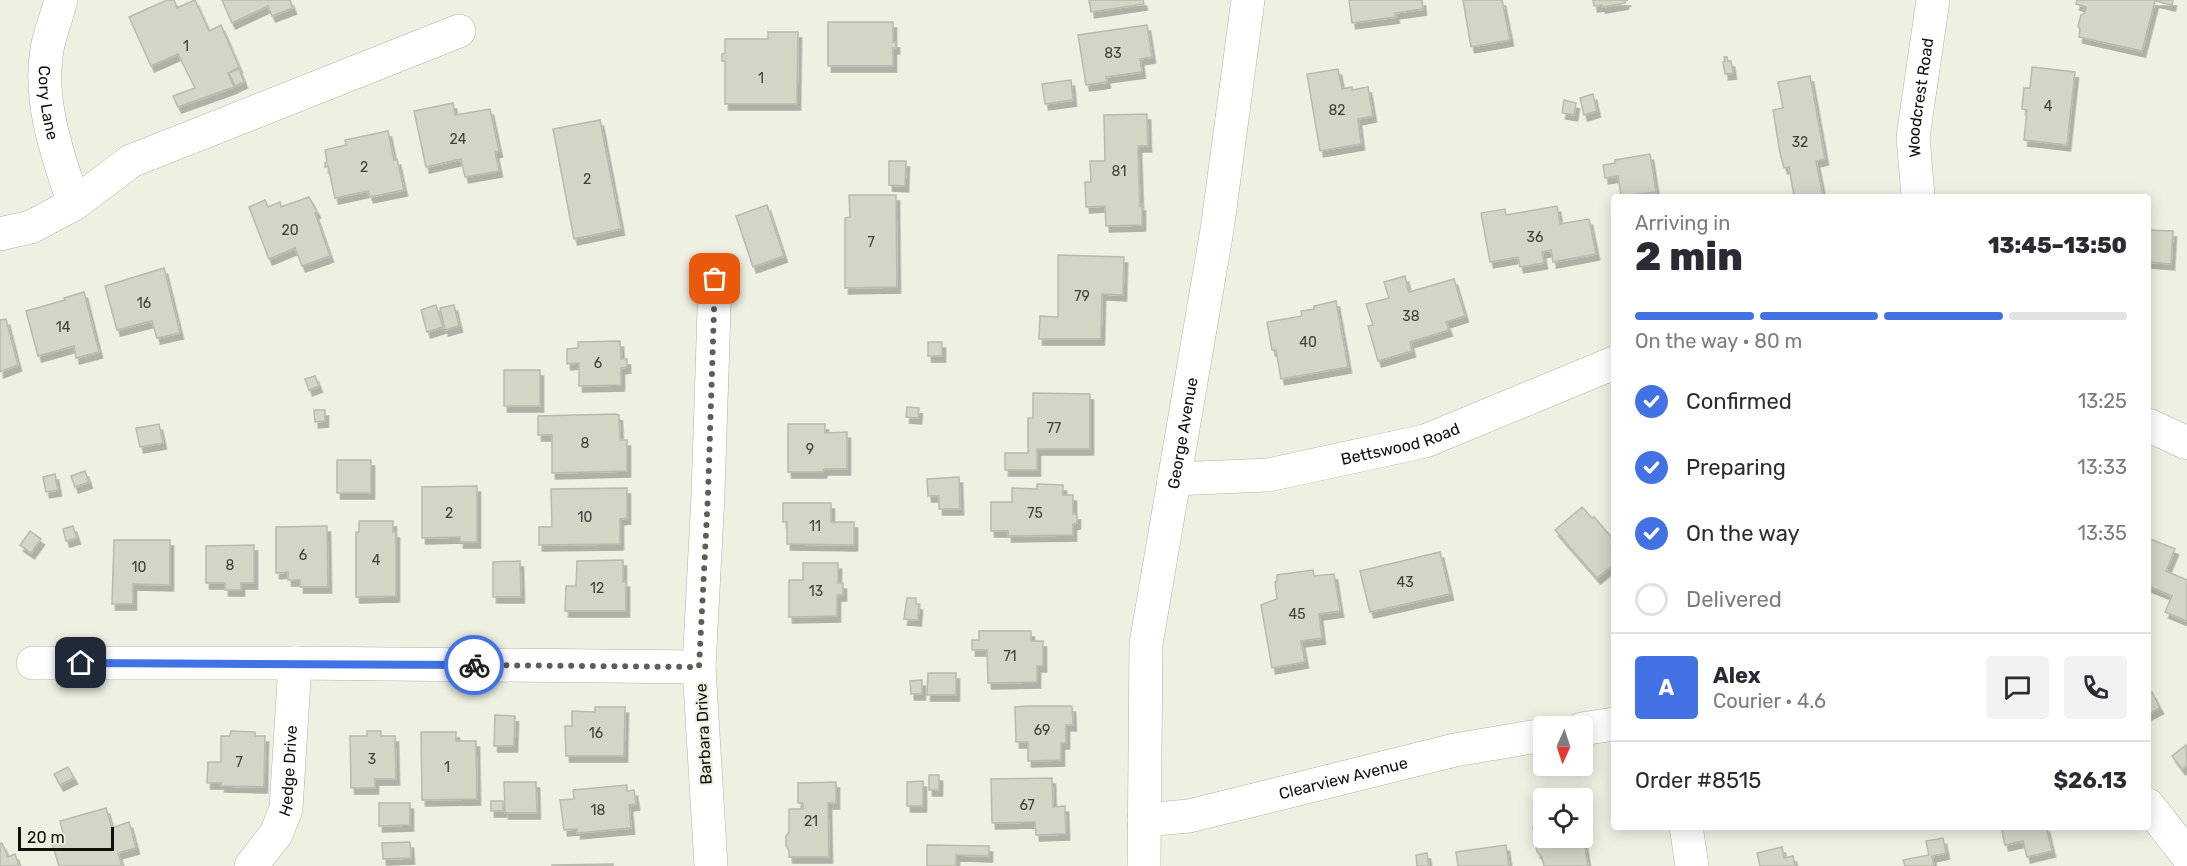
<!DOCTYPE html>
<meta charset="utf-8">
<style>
:root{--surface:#fff;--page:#f2f2f3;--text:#2b2b33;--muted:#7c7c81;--line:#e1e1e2;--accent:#4272e3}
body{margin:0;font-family:Rubik,sans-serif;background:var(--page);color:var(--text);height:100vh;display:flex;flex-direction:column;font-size:22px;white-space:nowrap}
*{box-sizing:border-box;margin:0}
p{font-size:20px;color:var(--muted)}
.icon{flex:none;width:33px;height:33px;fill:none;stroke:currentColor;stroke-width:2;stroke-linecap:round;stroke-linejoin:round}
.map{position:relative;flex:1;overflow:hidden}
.drawer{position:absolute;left:1611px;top:194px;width:540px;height:636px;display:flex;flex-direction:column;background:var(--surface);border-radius:6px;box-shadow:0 3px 15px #0003}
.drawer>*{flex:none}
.needle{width:39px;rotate:183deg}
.buttons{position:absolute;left:1533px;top:716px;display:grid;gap:12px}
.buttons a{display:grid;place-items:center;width:60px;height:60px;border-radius:6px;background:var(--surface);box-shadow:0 3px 15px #0003;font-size:30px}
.scale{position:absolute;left:18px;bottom:15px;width:96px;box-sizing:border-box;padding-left:6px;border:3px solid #0f100b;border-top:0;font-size:16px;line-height:21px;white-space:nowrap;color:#0f100b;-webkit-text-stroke:4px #eef0e2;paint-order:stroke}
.pin{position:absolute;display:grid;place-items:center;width:51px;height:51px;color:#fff;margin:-26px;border-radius:12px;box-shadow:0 3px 9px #0006}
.courier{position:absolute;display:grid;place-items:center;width:60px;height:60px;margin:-30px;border:4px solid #4272e3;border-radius:50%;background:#fff;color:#222;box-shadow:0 2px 8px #0007}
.overview em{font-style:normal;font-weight:800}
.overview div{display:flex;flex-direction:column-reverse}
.overview{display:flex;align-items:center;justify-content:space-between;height:102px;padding:0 24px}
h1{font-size:39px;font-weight:800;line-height:45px}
.bar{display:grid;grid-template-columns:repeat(4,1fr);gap:9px 6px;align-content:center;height:72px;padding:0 24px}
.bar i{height:8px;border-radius:4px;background:var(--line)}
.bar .active{background:var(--accent)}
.bar p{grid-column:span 4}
.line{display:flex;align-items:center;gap:15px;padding:0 24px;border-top:2px solid var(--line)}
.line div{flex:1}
.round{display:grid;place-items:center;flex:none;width:63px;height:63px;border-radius:6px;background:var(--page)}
ol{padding:0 24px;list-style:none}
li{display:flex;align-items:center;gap:18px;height:66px}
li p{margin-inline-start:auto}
li .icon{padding:6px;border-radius:50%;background:var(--accent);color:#fff;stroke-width:4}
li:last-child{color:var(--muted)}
li i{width:33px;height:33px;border:3px solid var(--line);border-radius:50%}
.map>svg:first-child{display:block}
.building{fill:#d3d5c7;stroke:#b8baac;stroke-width:1.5;filter:url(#shadow)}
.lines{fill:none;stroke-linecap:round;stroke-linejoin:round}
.minor-casing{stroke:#b0b2a4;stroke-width:34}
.minor{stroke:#fff;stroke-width:33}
.done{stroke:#5d5e56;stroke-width:6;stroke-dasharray:0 10.8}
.route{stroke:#4272e3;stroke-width:8}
.labels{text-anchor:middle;stroke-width:4.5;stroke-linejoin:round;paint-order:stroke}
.number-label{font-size:14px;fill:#40413a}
.street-label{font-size:16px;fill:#0f100b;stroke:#eef0e2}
</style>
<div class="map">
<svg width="2187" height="866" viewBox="0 0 2187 866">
<defs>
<filter id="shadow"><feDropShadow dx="3.5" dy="6" stdDeviation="0" flood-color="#0004"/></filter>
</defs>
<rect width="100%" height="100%" fill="#eef0e2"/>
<g class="building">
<polygon points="167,0 174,0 177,8 195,0 209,31 221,25 239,67 228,73 234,87 178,107 173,96 195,88 178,54 151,66 129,17"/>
<polygon points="222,0 290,0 293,8 272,16 268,6 232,23"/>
<polygon points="1089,0 1143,0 1144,4 1091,12"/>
<polygon points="1349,0 1422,0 1423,9 1395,13 1396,17 1352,23"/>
<polygon points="1463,0 1502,0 1510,40 1471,47"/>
<polygon points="1593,0 1628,0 1625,1 1625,3 1602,7 1602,5 1594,6"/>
<polygon points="2077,0 2173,0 2172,5 2155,1 2142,51 2079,37 2080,29 2078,26 2081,15 2085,13 2086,7 2076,4"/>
<polygon points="828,22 893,22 893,42 896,42 896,48 893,48 893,66 828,66"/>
<polygon points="1147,25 1152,57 1140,59 1142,72 1106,77 1107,82 1086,85 1078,35"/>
<polygon points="768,32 798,32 797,104 725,104 725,61 722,61 722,54 725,53 725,39 768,39"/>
<polygon points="1724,57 1727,57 1728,61 1731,61 1733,73 1725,74 1723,62 1725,61"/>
<polygon points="2032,67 2075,72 2067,145 2024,140 2027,110 2022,109 2024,88 2030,88"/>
<polygon points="239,69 244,82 235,86 229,73"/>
<polygon points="1338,69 1342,89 1352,87 1352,90 1368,87 1373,116 1358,119 1361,144 1320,151 1307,74"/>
<polygon points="1810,76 1825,159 1816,161 1823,196 1794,196 1789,167 1784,168 1780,153 1773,110 1783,108 1778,82"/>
<polygon points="1071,80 1073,100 1045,104 1042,84"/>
<polygon points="1593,94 1597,111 1584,115 1580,98"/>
<polygon points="1564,100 1576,103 1574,115 1562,113"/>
<polygon points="453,103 455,115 490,109 499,151 495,152 499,171 465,177 461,159 426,167 414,111"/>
<polygon points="1147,114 1148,146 1138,146 1140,206 1142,205 1142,225 1106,226 1105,206 1086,207 1085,182 1091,182 1090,161 1105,161 1104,115"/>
<polygon points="600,120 621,229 574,239 553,129"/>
<polygon points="388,131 394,160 397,159 404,190 370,197 368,191 335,198 328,166 325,167 325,163 327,162 325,150 346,145 345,140"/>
<polygon points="1650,154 1656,192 1621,196 1618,176 1605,178 1603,165 1615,163 1615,160"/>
<polygon points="889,161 906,161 905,186 889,185"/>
<polygon points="849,195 896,195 897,287 845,288 845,218 850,217"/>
<polygon points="309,197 317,212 315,213 330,256 302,266 295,248 269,259 249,207 265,200 268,207 280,202 281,207"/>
<polygon points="767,205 784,256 753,267 736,216"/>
<polygon points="1557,206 1560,224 1589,219 1596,254 1553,262 1551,250 1542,252 1544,263 1520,267 1518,257 1490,262 1481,213 1505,209 1506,215"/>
<polygon points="2148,230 2173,231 2171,264 2148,262"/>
<polygon points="1058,255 1124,257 1123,295 1102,294 1101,339 1039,339 1040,316 1058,317"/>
<polygon points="164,268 180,333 157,338 152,321 117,330 105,286"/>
<polygon points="1405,276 1409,292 1454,279 1465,316 1446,322 1449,330 1410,342 1412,351 1378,361 1368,326 1373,325 1366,304 1389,298 1384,282"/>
<polygon points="84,292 99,352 76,358 74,346 38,356 26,311 65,300 64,298"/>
<polygon points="1336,301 1348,367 1281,379 1276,350 1272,350 1267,322 1302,316 1301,311 1314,309 1314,306"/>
<polygon points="436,305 443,327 427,332 421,310"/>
<polygon points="454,305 459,326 445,330 440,308"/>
<polygon points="6,319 18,365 0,372 0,320"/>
<polygon points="620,341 621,359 627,359 627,367 621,368 621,385 579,386 579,363 567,364 567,349 578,348 578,342"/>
<rect x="928" y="342" width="14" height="14"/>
<rect x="504" y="370" width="36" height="36"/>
<polygon points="315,376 319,386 309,390 305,379"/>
<polygon points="1033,393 1090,394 1090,449 1037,449 1037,470 1005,470 1005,453 1028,453 1028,418 1033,418"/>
<polygon points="907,407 919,408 918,418 906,417"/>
<polygon points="314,410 325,410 325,421 315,422"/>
<polygon points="615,414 619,415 620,440 627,440 627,471 552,473 552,435 538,435 538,416"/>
<polygon points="159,424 163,443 140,447 136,428"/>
<polygon points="788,424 825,424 825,433 847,432 847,469 824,469 823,472 788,472"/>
<rect x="337" y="460" width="34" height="33"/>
<polygon points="85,471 89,482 75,487 71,476"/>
<polygon points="55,474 58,490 46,492 43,477"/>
<polygon points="959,477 960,509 939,509 939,496 928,496 927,479"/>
<polygon points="1037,484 1063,485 1063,495 1073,495 1073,514 1077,514 1077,523 1073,524 1073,535 1008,536 1008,531 991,531 991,502 1012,502 1012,488 1037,489"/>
<polygon points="477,486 477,542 460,542 460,537 422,538 422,487"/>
<polygon points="627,488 627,518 620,519 620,544 539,545 539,527 552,527 551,489"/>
<polygon points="783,503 831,503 831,522 854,522 854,545 787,544 787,522 783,522"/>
<polygon points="1582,507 1592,518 1594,517 1614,540 1614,546 1611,549 1614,552 1614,564 1597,578 1555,530"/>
<polygon points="359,521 393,521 393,532 396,532 396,596 356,597 356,532 359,532"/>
<polygon points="73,526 77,538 66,541 63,529"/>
<polygon points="327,526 328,587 300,587 300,580 288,580 288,572 276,573 276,527"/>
<polygon points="30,531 41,539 31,553 20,545"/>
<polygon points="2148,538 2175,549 2166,571 2187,580 2187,621 2165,612 2172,596 2148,586"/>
<polygon points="114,540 170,540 170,585 133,584 133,604 112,604"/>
<polygon points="254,545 254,583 241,583 241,590 225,590 225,583 206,583 206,546"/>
<polygon points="1440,552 1450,594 1370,612 1360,571"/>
<polygon points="623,560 623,582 626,581 626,611 565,611 566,586 576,586 577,561"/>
<polygon points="520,561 521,597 493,597 493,562"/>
<polygon points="803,563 838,563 838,583 843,583 843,595 837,595 837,616 789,617 789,580 803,580"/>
<polygon points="1313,570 1314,576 1334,574 1340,611 1319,614 1322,638 1301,641 1305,662 1272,668 1261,605 1277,599 1275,582 1277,581 1277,575"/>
<polygon points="907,598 916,598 916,604 919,604 918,620 904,619"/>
<polygon points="979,631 1031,631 1031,641 1043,641 1043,666 1037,666 1037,682 988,683 987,650 972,650 972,640 979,640"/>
<polygon points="928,673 956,673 956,695 927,695"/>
<polygon points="922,680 922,694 911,694 910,681"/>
<polygon points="2152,692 2160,708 2148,714 2148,694"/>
<polygon points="1027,706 1072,706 1073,725 1066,725 1066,743 1061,743 1061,760 1028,761 1028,742 1016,742 1015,707"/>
<polygon points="595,707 625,707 624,756 566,756 565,726 572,726 572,711 595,712"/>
<polygon points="495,715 515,716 514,746 494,746"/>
<polygon points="231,731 255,732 255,736 265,736 264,787 221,786 221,783 207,783 208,762 221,762 221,736 230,736"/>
<polygon points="367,731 381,731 381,736 395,736 396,779 375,779 375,788 351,788 350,736 367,736"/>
<polygon points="421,732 456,732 456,741 476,741 477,799 422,800"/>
<polygon points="2186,745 2187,765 2182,769 2172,756"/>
<polygon points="68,767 74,778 60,785 54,774"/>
<rect x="929" y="775" width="10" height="15"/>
<polygon points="1052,778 1053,807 1065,806 1066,834 1036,835 1035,822 992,823 991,779"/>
<polygon points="923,781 923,806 907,806 907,782"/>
<polygon points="504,782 536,782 537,813 505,813"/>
<polygon points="836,782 836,803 828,803 829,857 789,857 789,850 786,846 786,836 789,832 789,809 803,809 803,803 798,803 798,783"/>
<polygon points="627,785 627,791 634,790 636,804 629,805 631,828 577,833 577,829 564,830 560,800 574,799 573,790"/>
<rect x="491" y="801" width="12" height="10"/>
<polygon points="379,803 410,803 410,825 379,826"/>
<polygon points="106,808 112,828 129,822 136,848 118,853 122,866 59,866 52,844 65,840 60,821"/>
<polygon points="1544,826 1544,837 1582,837 1582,831 1588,866 1544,866 1542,857 1537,852 1533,827"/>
<polygon points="2001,826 2046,826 2052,851 2027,857 2023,841 2005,845"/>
<polygon points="1943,838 1946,853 1932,856 1934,866 1905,866 1903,860 1929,855 1926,841"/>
<polygon points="410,842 411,858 383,859 382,843"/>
<polygon points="2,843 8,857 15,854 19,866 0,866 0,844"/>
<polygon points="927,845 989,846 989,856 956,855 956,866 927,866"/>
<polygon points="1506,845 1509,866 1458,866 1456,852"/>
<polygon points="1782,847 1784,858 1793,856 1795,866 1760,866 1757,853"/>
<polygon points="1427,853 1429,866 1417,866 1416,855"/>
<polygon points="613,864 613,866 552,866 552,865"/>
</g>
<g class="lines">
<defs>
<g id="minor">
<path id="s1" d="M61,0c-4,16 -11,33 -14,49 -9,53 11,107 27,155"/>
<path id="s2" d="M1918,196l-5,-59 20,-137"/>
<polyline points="0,234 31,227 74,204 131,161 459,31"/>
<polyline points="2148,425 2187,443"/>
<path id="s3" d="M1174,479l94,-4 157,-34 189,-78"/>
<polyline points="33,663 295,663 699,667"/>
<polyline points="1582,729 1614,724"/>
<polyline points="2148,805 2187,855"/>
<path id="s4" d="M1144,820l45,-4 266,-66 89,-15"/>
<polyline points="1686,826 1692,866"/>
<path id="s5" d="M251,866l25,-32 10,-25 9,-146"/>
<polyline points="711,866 699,667 708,495 715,279"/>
<path id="s6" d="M1144,866l2,-222 71,-414 31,-230"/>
</g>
</defs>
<use href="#minor" class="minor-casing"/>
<use href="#minor" class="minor"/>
</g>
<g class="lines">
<polyline class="done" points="474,665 699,667 708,495 715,279"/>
<polyline class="route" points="81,663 474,665"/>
</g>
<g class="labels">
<g class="number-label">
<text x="186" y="51">1</text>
<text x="1113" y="58">83</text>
<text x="761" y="83">1</text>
<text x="2048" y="111">4</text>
<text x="1337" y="115">82</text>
<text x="458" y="144">24</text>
<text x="1800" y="147">32</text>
<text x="364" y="172">2</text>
<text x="1119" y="176">81</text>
<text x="587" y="184">2</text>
<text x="290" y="235">20</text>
<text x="1535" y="242">36</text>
<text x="871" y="247">7</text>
<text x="1082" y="301">79</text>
<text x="144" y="308">16</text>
<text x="1411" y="321">38</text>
<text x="63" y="332">14</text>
<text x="1308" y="347">40</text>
<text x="598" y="368">6</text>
<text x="1054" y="433">77</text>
<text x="585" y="448">8</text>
<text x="810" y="454">9</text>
<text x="449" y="518">2</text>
<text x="1035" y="518">75</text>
<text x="585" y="522">10</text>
<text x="815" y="531">11</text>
<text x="303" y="560">6</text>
<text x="376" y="565">4</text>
<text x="230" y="570">8</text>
<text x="139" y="572">10</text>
<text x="1405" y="587">43</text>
<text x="597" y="593">12</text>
<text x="816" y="596">13</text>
<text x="1297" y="619">45</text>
<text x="1010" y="661">71</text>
<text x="1042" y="735">69</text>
<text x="596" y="738">16</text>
<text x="372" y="764">3</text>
<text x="239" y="767">7</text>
<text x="447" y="772">1</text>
<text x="1027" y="810">67</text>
<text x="598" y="815">18</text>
<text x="811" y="826">21</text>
</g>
<g class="street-label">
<text dy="6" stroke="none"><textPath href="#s2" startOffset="99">Woodcrest Road</textPath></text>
<text dy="6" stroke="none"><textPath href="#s1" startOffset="105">Cory Lane</textPath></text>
<text dy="6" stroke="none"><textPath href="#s6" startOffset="436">George Avenue</textPath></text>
<text dy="6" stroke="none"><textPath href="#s3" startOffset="230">Bettswood Road</textPath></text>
<text transform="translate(703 734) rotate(-93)" y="6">Barbara Drive</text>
<text dy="6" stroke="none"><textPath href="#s5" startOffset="106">Hedge Drive</textPath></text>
<text dy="6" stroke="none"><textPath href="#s4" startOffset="204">Clearview Avenue</textPath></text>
</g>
</g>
</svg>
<div class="buttons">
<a><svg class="needle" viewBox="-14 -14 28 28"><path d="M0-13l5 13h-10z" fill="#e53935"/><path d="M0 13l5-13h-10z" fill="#7c7c81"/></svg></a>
<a><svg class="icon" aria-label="locate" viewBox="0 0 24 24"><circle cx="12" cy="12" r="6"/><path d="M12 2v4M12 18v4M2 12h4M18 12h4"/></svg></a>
</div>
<div class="scale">20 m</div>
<div class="pin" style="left:715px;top:279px;background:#ea580c"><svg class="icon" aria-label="bag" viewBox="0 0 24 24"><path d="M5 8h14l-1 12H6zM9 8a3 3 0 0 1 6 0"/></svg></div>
<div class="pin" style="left:81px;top:663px;background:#1f2937"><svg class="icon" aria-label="home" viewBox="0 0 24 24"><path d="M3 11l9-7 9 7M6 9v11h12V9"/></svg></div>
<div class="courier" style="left:474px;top:665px"><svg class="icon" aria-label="bike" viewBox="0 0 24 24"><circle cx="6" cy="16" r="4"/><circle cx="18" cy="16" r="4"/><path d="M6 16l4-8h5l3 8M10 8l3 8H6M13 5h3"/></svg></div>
<section class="drawer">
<div class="overview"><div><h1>2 min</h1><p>Arriving in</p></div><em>13:45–13:50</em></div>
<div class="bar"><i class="active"></i><i class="active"></i><i class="active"></i><i></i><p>On the way · 80 m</p></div>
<ol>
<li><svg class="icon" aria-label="check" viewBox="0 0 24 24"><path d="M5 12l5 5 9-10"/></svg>Confirmed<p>13:25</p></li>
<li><svg class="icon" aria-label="check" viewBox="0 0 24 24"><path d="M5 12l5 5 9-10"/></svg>Preparing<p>13:33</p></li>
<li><svg class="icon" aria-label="check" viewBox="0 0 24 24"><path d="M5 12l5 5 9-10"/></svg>On the way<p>13:35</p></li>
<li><i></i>Delivered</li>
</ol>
<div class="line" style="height:108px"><b class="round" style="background:var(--accent);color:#fff">A</b><div><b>Alex</b><p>Courier · 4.6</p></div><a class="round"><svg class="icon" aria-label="chat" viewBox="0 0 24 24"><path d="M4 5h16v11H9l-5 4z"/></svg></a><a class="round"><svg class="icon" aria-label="phone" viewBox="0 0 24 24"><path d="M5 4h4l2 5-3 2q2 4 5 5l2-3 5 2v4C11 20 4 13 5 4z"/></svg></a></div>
<div class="line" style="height:78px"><div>Order #8515</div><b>$26.13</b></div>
</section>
</div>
